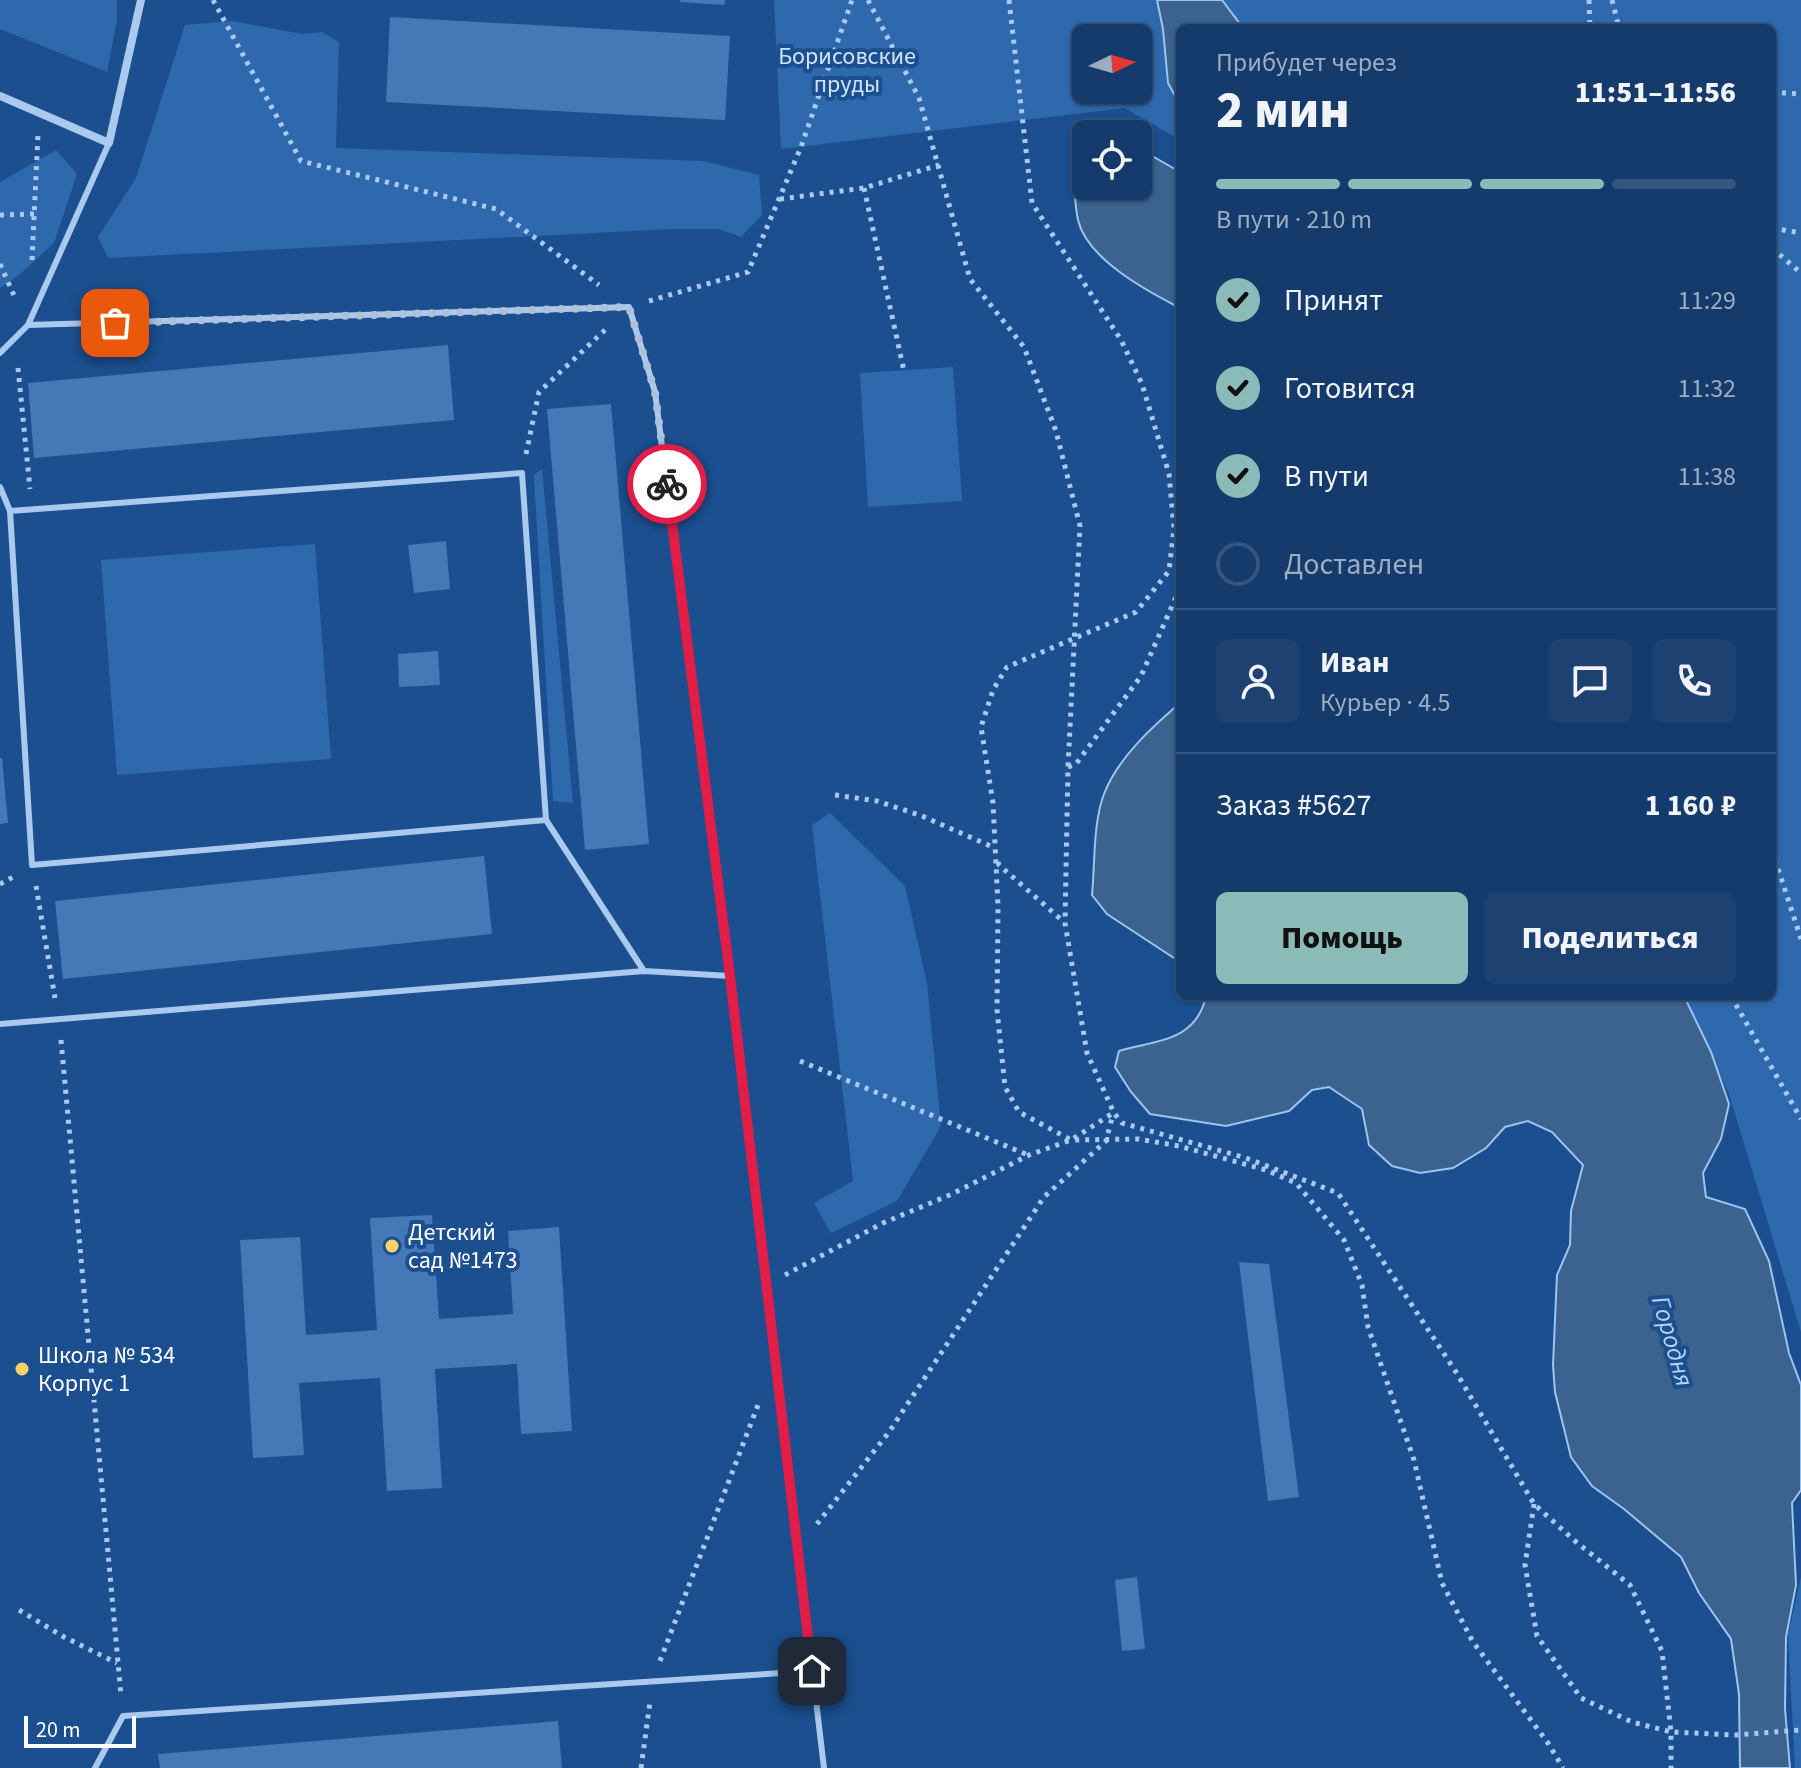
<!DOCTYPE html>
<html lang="ru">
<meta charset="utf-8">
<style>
:root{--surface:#143b6b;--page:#1d4271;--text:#f1f3f6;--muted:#9dadc1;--line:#33557e;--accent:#8bbbb9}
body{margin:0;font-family:"Source Sans 3",sans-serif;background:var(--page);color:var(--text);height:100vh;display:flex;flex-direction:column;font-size:30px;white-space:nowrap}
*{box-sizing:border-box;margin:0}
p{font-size:26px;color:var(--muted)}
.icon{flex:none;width:44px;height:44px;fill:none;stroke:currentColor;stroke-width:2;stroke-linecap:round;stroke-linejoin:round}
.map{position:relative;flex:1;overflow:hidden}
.details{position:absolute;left:1176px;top:24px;width:600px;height:976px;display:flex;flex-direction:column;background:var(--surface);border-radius:12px;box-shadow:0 2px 6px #0004,0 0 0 2px var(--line)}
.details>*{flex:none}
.needle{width:52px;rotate:85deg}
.tools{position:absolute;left:1072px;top:24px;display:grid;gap:16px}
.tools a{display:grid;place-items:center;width:80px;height:80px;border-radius:12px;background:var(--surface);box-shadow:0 2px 6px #0004,0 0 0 2px var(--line);font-size:40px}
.scale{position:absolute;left:24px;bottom:20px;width:112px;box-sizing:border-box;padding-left:8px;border:4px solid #fff;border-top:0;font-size:22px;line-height:28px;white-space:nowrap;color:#fff;-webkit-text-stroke:6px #1b4f8f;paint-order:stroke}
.pin{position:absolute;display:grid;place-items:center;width:68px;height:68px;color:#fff;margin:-34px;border-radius:16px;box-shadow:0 4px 12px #0006}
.courier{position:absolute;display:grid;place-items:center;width:80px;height:80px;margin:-40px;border:6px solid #e11d48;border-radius:50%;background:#fff;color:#222;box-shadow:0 2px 10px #0007}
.headline em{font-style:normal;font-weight:800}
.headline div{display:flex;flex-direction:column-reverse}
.headline{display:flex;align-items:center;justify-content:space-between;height:136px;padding:0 40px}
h1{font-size:52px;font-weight:800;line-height:60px}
.bar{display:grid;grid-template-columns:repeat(4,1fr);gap:12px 8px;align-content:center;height:96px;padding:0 40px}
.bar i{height:10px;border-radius:6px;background:var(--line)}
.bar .on{background:var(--accent)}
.bar p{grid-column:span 4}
.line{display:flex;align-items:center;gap:20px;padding:0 40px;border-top:2px solid var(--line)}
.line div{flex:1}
.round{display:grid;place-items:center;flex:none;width:84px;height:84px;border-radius:12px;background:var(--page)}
ol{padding:0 40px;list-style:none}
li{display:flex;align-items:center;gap:24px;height:88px}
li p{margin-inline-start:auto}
li .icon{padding:8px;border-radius:50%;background:var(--accent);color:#111;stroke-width:4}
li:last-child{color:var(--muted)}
li i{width:44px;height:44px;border:4px solid var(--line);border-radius:50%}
.button{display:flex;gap:16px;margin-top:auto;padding:16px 40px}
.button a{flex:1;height:92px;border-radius:12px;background:var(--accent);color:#111;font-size:32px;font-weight:800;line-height:92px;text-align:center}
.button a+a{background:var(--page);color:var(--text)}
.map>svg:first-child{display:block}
.green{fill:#2e69ad;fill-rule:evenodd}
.water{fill:#3c6290;stroke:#9cc4f0;stroke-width:2}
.building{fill:#4478b7}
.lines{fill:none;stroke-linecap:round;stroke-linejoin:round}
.path{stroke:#a9c9ee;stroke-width:5;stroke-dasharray:4 6;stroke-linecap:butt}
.lane{stroke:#a9c9ee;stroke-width:6}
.street{stroke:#a9c9ee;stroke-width:8}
.done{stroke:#afc1d8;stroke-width:8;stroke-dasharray:0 14.4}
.route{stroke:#e11d48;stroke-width:10}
.poi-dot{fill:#ffd166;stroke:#1b4f8f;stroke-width:3}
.labels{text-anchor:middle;stroke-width:8;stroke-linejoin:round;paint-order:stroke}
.park-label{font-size:24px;fill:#cfe3fa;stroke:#1b4f8f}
.poi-label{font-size:24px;fill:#fff;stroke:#1b4f8f;text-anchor:start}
.water-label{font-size:26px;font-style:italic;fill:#b5d3f5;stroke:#1b4f8f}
</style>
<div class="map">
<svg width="1801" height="1768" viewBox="0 0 1801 1768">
<rect width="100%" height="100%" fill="#1b4f8f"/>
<g class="green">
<polygon points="0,0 117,0 117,20 107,72 0,29"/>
<path d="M774,0h1027v1332l-72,-238 -46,-98h89v-968h-592v112l-55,-32 -344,41zM1086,38h52v52h-52z"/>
<polygon points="232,21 302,34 322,32 339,42 336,148 703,161 759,175 762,215 741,237 718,229 671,229 108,258 98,237 136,178 185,25"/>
<polygon points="56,150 77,174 54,243 18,276 0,288 0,182"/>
<polygon points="953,367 962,501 868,507 860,373"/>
<polygon points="542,469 573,803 553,801 535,495 534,475"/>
<polygon points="315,544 331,759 117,775 101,560"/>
<polygon points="830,813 905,886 927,983 941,1126 897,1201 831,1233 814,1203 853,1181 812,825"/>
<polygon points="1801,1577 1801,1768 1795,1768 1788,1635"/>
</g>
<g class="water">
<polygon points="1157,0 1222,0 1243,28 1180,28 1180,105 1168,83 1163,29"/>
<path d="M1086,139v47h52v-38l42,24v136c-33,-17 -93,-49 -102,-88 -4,-19 -4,-42 -6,-62z"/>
<path d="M1180,703v259l-73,-48 -15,-19c3,-30 1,-73 12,-101 14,-36 47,-66 76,-91z"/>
<path d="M1206,996h478l27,56 18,52 -8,35 -18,34 3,24 39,12 24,52 20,92 12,32v105l-9,13 4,82 -10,52 -1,72 5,59h-50l-1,-74 -8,-55 -32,-46 -18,-36 -57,-48 -32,-23 -21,-29 -16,-65 -2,-27 4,-90 13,-30 1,-34 12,-46 -31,-33 -24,-11 -23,6 -19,21 -33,20 -33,5 -28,-7 -23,-21 -7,-36 -33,-22 -17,3 -23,21 -63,15 -76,-12 -19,-22 -16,-25 4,-16c37,-11 77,-9 87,-55z"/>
</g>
<g class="building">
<polygon points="680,0 725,0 724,5 680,2"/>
<polygon points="390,17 730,36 725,120 386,102"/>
<polygon points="448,345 454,420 34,458 28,383"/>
<polygon points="611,404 649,844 585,850 547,409"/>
<polygon points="446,541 450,589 414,593 408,545"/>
<polygon points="438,651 440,685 399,687 398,654"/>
<polygon points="0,758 2,758 8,823 0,824"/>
<polygon points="484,856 492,934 63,979 55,901"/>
<polygon points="432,1215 439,1319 513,1314 508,1231 559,1227 572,1431 521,1434 517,1364 435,1369 442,1488 387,1491 380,1378 299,1383 304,1455 253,1458 240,1240 300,1237 306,1335 377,1330 370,1218"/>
<polygon points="1239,1262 1269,1264 1299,1497 1268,1501"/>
<polygon points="1137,1577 1145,1649 1122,1651 1115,1580"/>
<polygon points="558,1721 562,1768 160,1768 158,1754"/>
</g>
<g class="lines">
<g class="path">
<polyline points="213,0 301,161 496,209 599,285"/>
<polyline points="868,0 919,98 970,279 1024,347 1056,431 1080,526 1068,767 1065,923 1087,1053 1114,1113 1122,1123 1246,1158 1338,1193 1456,1372 1534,1504 1575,1541 1630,1585 1662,1651 1671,1732 1735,1735 1801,1730"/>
<polyline points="1009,0 1032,203 1121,340 1142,384 1169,474 1174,528 1169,571 1136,612 1007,667 993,690 981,727 993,803 998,906 997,1010 1005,1087 1019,1112 1071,1140 1138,1139 1179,1146 1266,1170 1296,1183 1344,1240 1362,1285 1368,1327 1414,1460 1442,1583 1473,1642 1548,1743 1563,1768"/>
<polyline points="1589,0 1590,28"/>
<polyline points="1612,0 1619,28"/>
<polyline points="1772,92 1801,94"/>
<polyline points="864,188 904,371"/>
<polyline points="780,199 864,188 939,165"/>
<polyline points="0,215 34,214"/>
<polyline points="1772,228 1801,233"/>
<polyline points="1772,248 1801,273"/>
<polyline points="32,260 38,134"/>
<polyline points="0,264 16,300"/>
<polyline points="649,301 748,272 801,147 852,0"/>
<polyline points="18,368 30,489"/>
<polyline points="1179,405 1180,408"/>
<polyline points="526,454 539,392 605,330"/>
<polyline points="1068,767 1076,764 1141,676 1180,588"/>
<polyline points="835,795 877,801 922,816 995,848"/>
<polyline points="1772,850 1801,939"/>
<polyline points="998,862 999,865 1064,922"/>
<polyline points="0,884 15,876"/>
<polyline points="36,886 55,998"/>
<polyline points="1731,996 1801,1119"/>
<polyline points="61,1040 121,1695"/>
<polyline points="800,1061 1028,1155"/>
<polyline points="785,1275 883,1223 952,1194 1029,1155 1071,1140 1113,1113"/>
<polyline points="1534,1504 1525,1565 1537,1636 1581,1698 1632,1722 1671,1732 1671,1768"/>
<polyline points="817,1524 889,1432 1044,1197 1106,1141 1113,1114"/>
<polyline points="19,1610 64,1637 117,1663"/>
<polyline points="660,1661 758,1405"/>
<polyline points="641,1768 650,1702"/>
</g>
<g class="lane">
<polyline points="109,143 28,325 629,307 655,392 730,976 824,1768"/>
<polyline points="0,353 28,325"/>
<polyline points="0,487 10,511 32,865 546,820 644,971"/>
<polyline points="10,511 522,473 546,820"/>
<polyline points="0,1024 644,971 730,976"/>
<polyline points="95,1768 123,1716 812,1671"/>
</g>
<polyline class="street" points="0,96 109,143 141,0"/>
</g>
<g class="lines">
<polyline class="done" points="115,323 629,307 655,392 667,484"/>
<polyline class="route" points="667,484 730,976 812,1671"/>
</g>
<g class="poi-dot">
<circle cx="392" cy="1246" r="8"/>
<circle cx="22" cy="1369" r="8"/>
</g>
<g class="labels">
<g class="park-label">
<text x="847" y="64">Борисовские<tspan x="847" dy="28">пруды</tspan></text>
</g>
<g class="poi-label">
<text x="408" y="1240">Детский<tspan x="408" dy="28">сад №1473</tspan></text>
<text x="38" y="1363">Школа № 534<tspan x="38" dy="28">Корпус 1</tspan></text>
</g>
<g class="water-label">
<text transform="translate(1673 1341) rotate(74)" y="9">Городня</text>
</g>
</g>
</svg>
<div class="tools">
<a><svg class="needle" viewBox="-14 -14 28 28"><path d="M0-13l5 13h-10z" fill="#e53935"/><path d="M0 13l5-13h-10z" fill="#9dadc1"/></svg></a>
<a><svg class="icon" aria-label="locate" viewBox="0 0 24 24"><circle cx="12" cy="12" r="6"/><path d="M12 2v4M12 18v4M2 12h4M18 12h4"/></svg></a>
</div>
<div class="scale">20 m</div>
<div class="pin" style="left:115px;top:323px;background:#ea580c"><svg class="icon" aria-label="bag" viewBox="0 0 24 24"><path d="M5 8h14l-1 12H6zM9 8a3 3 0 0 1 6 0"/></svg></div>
<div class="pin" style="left:812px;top:1671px;background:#1f2937"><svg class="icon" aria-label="home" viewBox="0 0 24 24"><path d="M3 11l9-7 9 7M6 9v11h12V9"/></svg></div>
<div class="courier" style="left:667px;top:484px"><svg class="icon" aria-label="bike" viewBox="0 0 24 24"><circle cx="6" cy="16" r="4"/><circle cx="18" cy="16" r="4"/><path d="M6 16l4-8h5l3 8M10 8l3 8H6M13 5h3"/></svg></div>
<section class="details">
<div class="headline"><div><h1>2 мин</h1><p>Прибудет через</p></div><em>11:51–11:56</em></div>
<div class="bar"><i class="on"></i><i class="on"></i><i class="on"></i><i></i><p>В пути · 210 m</p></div>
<ol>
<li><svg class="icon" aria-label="check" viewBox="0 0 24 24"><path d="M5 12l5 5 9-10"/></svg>Принят<p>11:29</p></li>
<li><svg class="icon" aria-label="check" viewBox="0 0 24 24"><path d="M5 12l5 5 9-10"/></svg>Готовится<p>11:32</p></li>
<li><svg class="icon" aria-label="check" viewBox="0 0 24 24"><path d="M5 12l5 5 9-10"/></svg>В пути<p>11:38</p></li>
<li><i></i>Доставлен</li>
</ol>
<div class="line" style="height:144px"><a class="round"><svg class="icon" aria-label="person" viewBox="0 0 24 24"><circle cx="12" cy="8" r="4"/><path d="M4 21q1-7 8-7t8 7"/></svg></a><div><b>Иван</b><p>Курьер · 4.5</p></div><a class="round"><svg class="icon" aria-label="chat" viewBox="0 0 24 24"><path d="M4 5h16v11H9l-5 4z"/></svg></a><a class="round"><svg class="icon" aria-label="phone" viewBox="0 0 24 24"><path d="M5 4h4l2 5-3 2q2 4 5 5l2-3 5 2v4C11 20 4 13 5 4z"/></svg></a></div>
<div class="line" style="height:104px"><div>Заказ #5627</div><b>1 160 ₽</b></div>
<div class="button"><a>Помощь</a><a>Поделиться</a></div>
</section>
</div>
